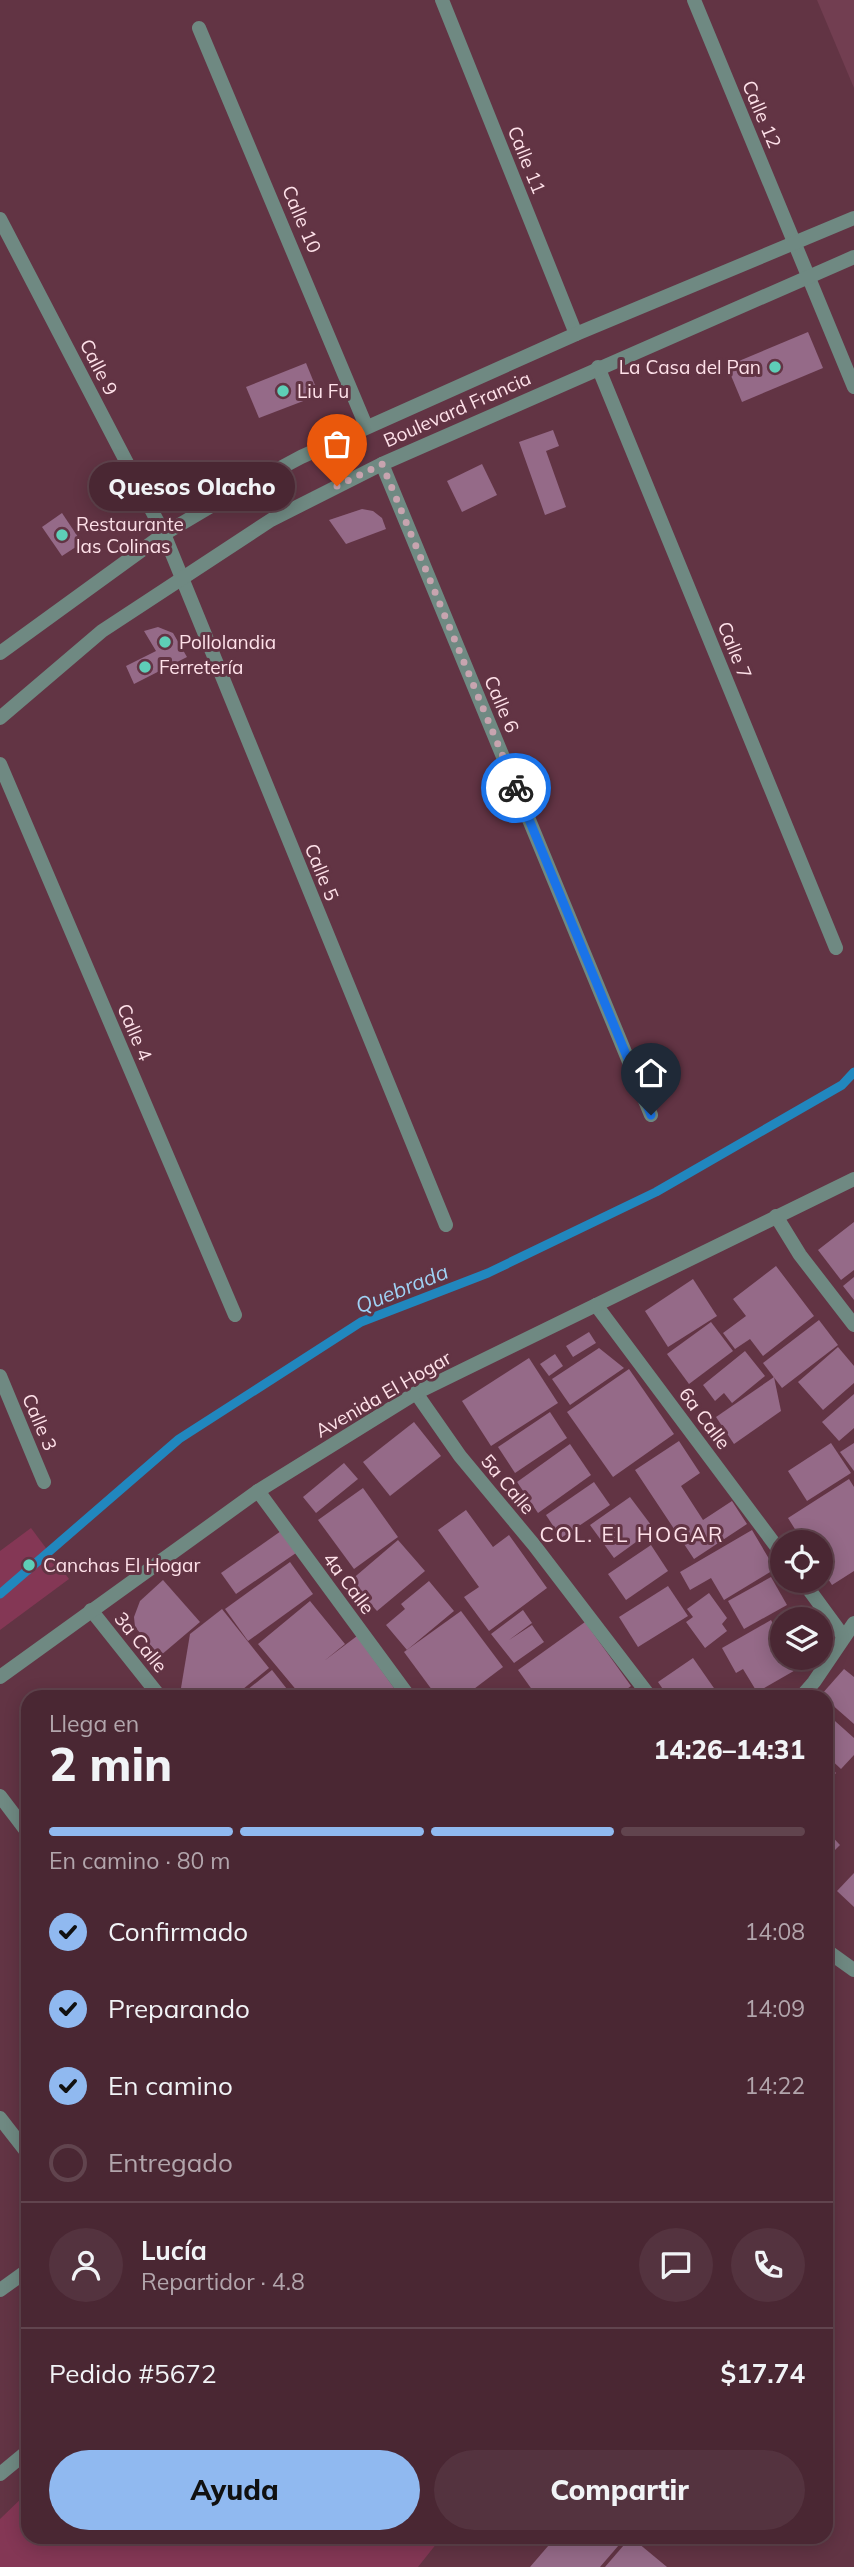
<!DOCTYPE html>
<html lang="es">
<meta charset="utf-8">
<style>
:root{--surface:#4a2733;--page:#54333f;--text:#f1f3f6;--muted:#b2a5ac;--line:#61444e;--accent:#90b9f0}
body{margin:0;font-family:Mulish,sans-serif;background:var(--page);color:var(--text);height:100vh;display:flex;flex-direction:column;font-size:26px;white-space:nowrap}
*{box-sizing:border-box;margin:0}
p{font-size:23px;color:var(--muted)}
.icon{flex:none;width:38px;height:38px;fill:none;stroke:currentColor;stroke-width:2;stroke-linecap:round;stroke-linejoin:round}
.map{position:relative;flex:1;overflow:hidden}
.panel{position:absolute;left:21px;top:1690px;width:812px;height:854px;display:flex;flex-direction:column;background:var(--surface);border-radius:21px;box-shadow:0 4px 18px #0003,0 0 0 2px var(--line)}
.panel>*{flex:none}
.buttons{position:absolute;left:770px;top:1530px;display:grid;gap:14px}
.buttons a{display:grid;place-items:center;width:63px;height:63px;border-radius:50%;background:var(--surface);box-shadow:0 4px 18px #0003,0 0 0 2px var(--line);font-size:35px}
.pin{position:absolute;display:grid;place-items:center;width:60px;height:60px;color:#fff;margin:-72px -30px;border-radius:50% 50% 50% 0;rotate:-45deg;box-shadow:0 0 7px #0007}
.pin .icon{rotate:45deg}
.courier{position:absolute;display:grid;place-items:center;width:70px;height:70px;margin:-35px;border:5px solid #1a73e8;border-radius:50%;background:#fff;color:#222;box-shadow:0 2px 9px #0007}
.bubble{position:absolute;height:49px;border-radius:24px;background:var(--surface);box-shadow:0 4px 18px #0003,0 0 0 2px var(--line);font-size:23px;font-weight:800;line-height:49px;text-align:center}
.headline em{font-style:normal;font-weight:800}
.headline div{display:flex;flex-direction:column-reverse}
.headline{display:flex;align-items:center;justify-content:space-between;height:119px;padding:0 28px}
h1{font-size:46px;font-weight:800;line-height:52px}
.bar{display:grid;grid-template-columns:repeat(4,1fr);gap:10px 7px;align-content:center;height:84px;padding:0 28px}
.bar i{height:9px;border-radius:5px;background:var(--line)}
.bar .on{background:var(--accent)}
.bar p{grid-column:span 4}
.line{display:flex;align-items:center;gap:18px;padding:0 28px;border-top:2px solid var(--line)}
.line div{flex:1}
.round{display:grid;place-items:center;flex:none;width:74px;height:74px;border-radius:37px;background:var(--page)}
ol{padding:0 28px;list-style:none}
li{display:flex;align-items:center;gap:21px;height:77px}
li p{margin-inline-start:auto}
li .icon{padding:7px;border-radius:50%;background:var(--accent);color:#111;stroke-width:4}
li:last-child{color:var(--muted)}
li i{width:38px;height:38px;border:4px solid var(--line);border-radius:50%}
.cta{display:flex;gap:14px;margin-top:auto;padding:14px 28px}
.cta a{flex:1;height:80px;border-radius:42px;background:var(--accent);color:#111;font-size:28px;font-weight:800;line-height:80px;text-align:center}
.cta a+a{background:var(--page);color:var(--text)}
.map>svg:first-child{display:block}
.built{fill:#723e51}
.green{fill:#843755}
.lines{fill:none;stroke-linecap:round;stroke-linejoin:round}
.stream{stroke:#2187be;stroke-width:9}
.building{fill:#956a88}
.minor{stroke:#6f8982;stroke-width:14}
.tertiary{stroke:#6f8982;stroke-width:14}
.done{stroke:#c7a4af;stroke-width:7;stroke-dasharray:0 12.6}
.route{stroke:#1a73e8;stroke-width:9}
.poi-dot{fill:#5eceb7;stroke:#623444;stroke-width:2.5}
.labels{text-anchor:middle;stroke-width:6;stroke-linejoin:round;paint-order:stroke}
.street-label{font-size:19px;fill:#fee1e9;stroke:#623444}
.poi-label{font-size:19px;fill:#fee1e9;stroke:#623444;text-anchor:start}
.water-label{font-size:21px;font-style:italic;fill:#9fd2f5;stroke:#623444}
.neighbourhood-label{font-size:21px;letter-spacing:2px;fill:#fee1e9;stroke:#623444}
</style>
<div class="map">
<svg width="854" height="2567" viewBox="0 0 854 2567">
<rect width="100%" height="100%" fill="#623444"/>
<polygon class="built" points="817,0 854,0 854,88"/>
<g class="green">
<polygon points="31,1528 69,1579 0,1630 0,1551"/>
<polygon points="28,2492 28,2538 441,2538 418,2567 0,2567 0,2519"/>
</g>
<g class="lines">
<polyline class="stream" points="0,1594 179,1439 361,1322 488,1273 656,1192 842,1085 854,1072"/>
</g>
<g class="building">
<polygon points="808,332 823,368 742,402 727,366"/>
<polygon points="306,363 319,395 259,418 246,387"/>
<polygon points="553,430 559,446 546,451 566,507 545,515 519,442"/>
<polygon points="482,464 497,495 462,512 447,481"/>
<polygon points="362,509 373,511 382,518 386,529 346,544 329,520"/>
<polygon points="62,513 82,543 62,556 42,527"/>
<polygon points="158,627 173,633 187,657 134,684 126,666 156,651 144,631"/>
<polygon points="854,1222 854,1270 841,1280 818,1250"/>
<polygon points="776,1266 814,1316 763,1356 750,1339 735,1349 723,1333 746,1316 733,1299"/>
<polygon points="854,1277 854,1300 843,1286"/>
<polygon points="693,1279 717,1316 668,1347 645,1311"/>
<polygon points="819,1320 838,1345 782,1388 763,1363"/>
<polygon points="711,1322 733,1351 689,1384 667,1354"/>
<polygon points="589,1332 596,1343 573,1357 566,1346"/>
<polygon points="838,1347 854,1366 854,1383 823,1410 798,1382"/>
<polygon points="599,1348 624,1368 570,1405 552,1379"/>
<polygon points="745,1351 765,1376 732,1403 724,1393 715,1401 703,1385"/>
<polygon points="555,1354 563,1366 549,1376 540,1364"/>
<polygon points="529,1358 558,1403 491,1446 462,1401"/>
<polygon points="629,1369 674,1434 613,1477 567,1412"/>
<polygon points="774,1377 781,1411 734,1444 716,1417"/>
<polygon points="854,1394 854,1428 839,1441 822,1422"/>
<polygon points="550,1412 567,1438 515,1473 498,1447"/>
<polygon points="414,1422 441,1456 390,1496 363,1462"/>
<polygon points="679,1441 700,1473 681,1486 703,1520 732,1501 747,1524 694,1559 635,1470"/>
<polygon points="831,1443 851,1473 807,1501 788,1471"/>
<polygon points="854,1443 854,1471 840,1452"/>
<polygon points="570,1444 591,1475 538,1513 517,1482"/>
<polygon points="344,1463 358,1479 316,1513 303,1497"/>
<polygon points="849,1479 854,1487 854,1571 832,1585 821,1568 821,1542 803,1542 788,1518"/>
<polygon points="594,1482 610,1505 561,1538 546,1515"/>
<polygon points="363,1488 398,1537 354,1569 318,1520"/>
<polygon points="630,1497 654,1529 614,1558 590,1525"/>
<polygon points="466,1510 493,1547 509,1535 547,1588 489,1631 464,1597 479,1587 438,1530"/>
<polygon points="752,1530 775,1569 724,1600 711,1578 690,1590 680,1572"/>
<polygon points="281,1531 296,1553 236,1594 221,1573"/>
<polygon points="398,1540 425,1571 377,1611 350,1581"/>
<polygon points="651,1545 668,1571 626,1600 608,1574"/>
<polygon points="290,1562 313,1594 248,1641 225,1609"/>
<polygon points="771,1577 787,1605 744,1629 728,1601"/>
<polygon points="163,1580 200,1622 160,1656 135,1627 134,1617 140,1601"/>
<polygon points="429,1581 454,1611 407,1650 386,1625 405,1609 401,1604"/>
<polygon points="668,1586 688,1616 638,1647 619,1617"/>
<polygon points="709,1593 727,1618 722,1624 727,1631 705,1648 686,1622 693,1617 687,1609"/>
<polygon points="310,1601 345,1644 324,1661 357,1636 394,1688 380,1698 337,1698 336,1695 333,1698 303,1698 258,1644"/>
<polygon points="222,1609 269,1668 232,1698 189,1698 181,1688 190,1634"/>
<polygon points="523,1610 532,1623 509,1640 532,1625 544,1642 514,1663 491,1634"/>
<polygon points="461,1611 503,1667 462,1698 438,1698 404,1652"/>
<polygon points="771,1620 782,1640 782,1657 792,1657 799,1668 757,1692 743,1669 736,1673 722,1648"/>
<polygon points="585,1622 631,1686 615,1698 538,1698 518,1670"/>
<polygon points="693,1658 716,1691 707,1698 669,1698 658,1682"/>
<polygon points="844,1669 854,1677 854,1724 821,1695"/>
<polygon points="272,1670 294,1698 237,1698"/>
<polygon points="826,1713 854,1738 854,1755 841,1769 826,1755"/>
<polygon points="826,1763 836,1773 826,1783"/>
<polygon points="826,1830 840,1845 826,1859"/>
<polygon points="854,1873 854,1907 837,1891"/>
<polygon points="555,2538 625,2538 600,2567 530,2567"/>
<polygon points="630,2538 632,2538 667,2567 605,2567"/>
</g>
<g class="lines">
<g class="minor">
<polyline points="442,0 576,334"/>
<polyline points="694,0 854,387"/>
<polyline points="199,28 366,426"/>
<polyline points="0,219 164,534 446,1225"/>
<polyline points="598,367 836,948"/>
<polyline points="382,464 651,1115"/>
<polyline points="0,764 235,1315"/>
<polyline points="776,1216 800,1255 854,1325"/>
<polyline points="596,1305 782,1554"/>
<polyline points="0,1376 44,1482"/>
<polyline points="416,1393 460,1456 534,1545 651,1698"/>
<polyline points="258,1491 410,1698"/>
<polyline points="802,1580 843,1636"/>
<polyline points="91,1610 161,1698"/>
<polyline points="800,1698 814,1682 854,1623"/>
<polyline points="0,1796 28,1833"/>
<polyline points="826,1950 854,1970"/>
<polyline points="0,2118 28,2154"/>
<polyline points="0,2290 28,2270"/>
<polyline points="0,2474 28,2451"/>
</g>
<g class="tertiary">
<polyline points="0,653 164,534 228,496 301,457 576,334 854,218"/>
<polyline points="0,718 102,631 271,520 382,464 854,257"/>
<polyline points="0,1677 258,1491 416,1393 854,1179"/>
</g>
</g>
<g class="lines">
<polyline class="done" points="337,486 382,464 516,788"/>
<polyline class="route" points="516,788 651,1115"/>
</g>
<g class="poi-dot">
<circle cx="775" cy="367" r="7"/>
<circle cx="283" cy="391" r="7"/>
<circle cx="62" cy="535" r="7"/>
<circle cx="165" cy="642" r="7"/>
<circle cx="145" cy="667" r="7"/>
<circle cx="29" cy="1565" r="7"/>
</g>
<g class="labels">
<g class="street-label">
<text transform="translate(762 114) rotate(67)" y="7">Calle 12</text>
<text transform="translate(527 160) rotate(68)" y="7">Calle 11</text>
<text transform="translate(302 219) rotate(67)" y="7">Calle 10</text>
<text transform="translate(99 367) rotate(63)" y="7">Calle 9</text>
<text transform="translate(457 409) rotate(-24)" y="7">Boulevard Francia</text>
<text transform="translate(735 650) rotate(68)" y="7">Calle 7</text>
<text transform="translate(502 704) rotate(67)" y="7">Calle 6</text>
<text transform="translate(322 872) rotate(68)" y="7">Calle 5</text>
<text transform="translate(135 1032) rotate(67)" y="7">Calle 4</text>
<text transform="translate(383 1394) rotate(-30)" y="7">Avenida El Hogar</text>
<text transform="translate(705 1418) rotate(53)" y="7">6a Calle</text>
<text transform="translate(40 1422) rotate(67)" y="7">Calle 3</text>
<text transform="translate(508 1484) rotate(50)" y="7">5a Calle</text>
<text transform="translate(349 1583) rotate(53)" y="7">4a Calle</text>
<text transform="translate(141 1642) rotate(51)" y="7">3a Calle</text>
</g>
<g class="poi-label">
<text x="761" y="374" text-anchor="end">La Casa del Pan</text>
<text x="297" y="398">Liu Fu</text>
<text x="76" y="531">Restaurante<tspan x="76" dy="22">las Colinas</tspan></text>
<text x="179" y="649">Pollolandia</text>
<text x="159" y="674">Ferretería</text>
<text x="43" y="1572">Canchas El Hogar</text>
</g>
<g class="water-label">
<text transform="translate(402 1289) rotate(-22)" y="7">Quebrada</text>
</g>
<g class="neighbourhood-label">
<text x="632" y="1542">COL. EL HOGAR</text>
</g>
</g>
</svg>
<div class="buttons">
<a><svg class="icon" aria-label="locate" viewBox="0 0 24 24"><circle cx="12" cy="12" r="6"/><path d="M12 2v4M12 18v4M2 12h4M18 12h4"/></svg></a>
<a><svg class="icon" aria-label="layers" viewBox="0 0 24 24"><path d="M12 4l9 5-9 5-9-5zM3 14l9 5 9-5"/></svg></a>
</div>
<div class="pin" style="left:337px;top:486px;background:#ea580c"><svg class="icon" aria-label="bag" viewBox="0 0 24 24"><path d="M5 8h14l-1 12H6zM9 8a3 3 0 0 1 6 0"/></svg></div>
<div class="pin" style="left:651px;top:1115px;background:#1f2937"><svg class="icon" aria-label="home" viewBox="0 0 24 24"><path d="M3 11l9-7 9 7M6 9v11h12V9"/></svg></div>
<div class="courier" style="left:516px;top:788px"><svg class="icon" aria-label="bike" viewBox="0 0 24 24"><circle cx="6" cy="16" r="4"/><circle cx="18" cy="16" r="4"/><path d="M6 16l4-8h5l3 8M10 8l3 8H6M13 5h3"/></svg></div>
<div class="bubble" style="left:89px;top:462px;width:206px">Quesos Olacho</div>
<section class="panel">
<div class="headline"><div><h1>2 min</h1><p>Llega en</p></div><em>14:26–14:31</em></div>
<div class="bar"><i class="on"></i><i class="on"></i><i class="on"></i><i></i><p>En camino · 80 m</p></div>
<ol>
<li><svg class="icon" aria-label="check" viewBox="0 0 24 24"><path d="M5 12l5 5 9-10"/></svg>Confirmado<p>14:08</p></li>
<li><svg class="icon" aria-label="check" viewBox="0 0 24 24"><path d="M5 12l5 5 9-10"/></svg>Preparando<p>14:09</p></li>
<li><svg class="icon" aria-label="check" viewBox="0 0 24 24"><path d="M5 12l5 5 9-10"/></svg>En camino<p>14:22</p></li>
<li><i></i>Entregado</li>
</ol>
<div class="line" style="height:126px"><a class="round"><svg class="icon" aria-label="person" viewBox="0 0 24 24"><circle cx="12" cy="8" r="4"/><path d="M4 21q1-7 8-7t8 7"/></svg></a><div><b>Lucía</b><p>Repartidor · 4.8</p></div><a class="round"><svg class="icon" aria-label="chat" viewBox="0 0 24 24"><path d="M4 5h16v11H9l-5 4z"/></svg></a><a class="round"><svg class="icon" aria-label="phone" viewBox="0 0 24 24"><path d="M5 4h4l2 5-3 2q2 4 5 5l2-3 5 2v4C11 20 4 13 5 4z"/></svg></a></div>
<div class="line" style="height:91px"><div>Pedido #5672</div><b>$17.74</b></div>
<div class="cta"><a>Ayuda</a><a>Compartir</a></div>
</section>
</div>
